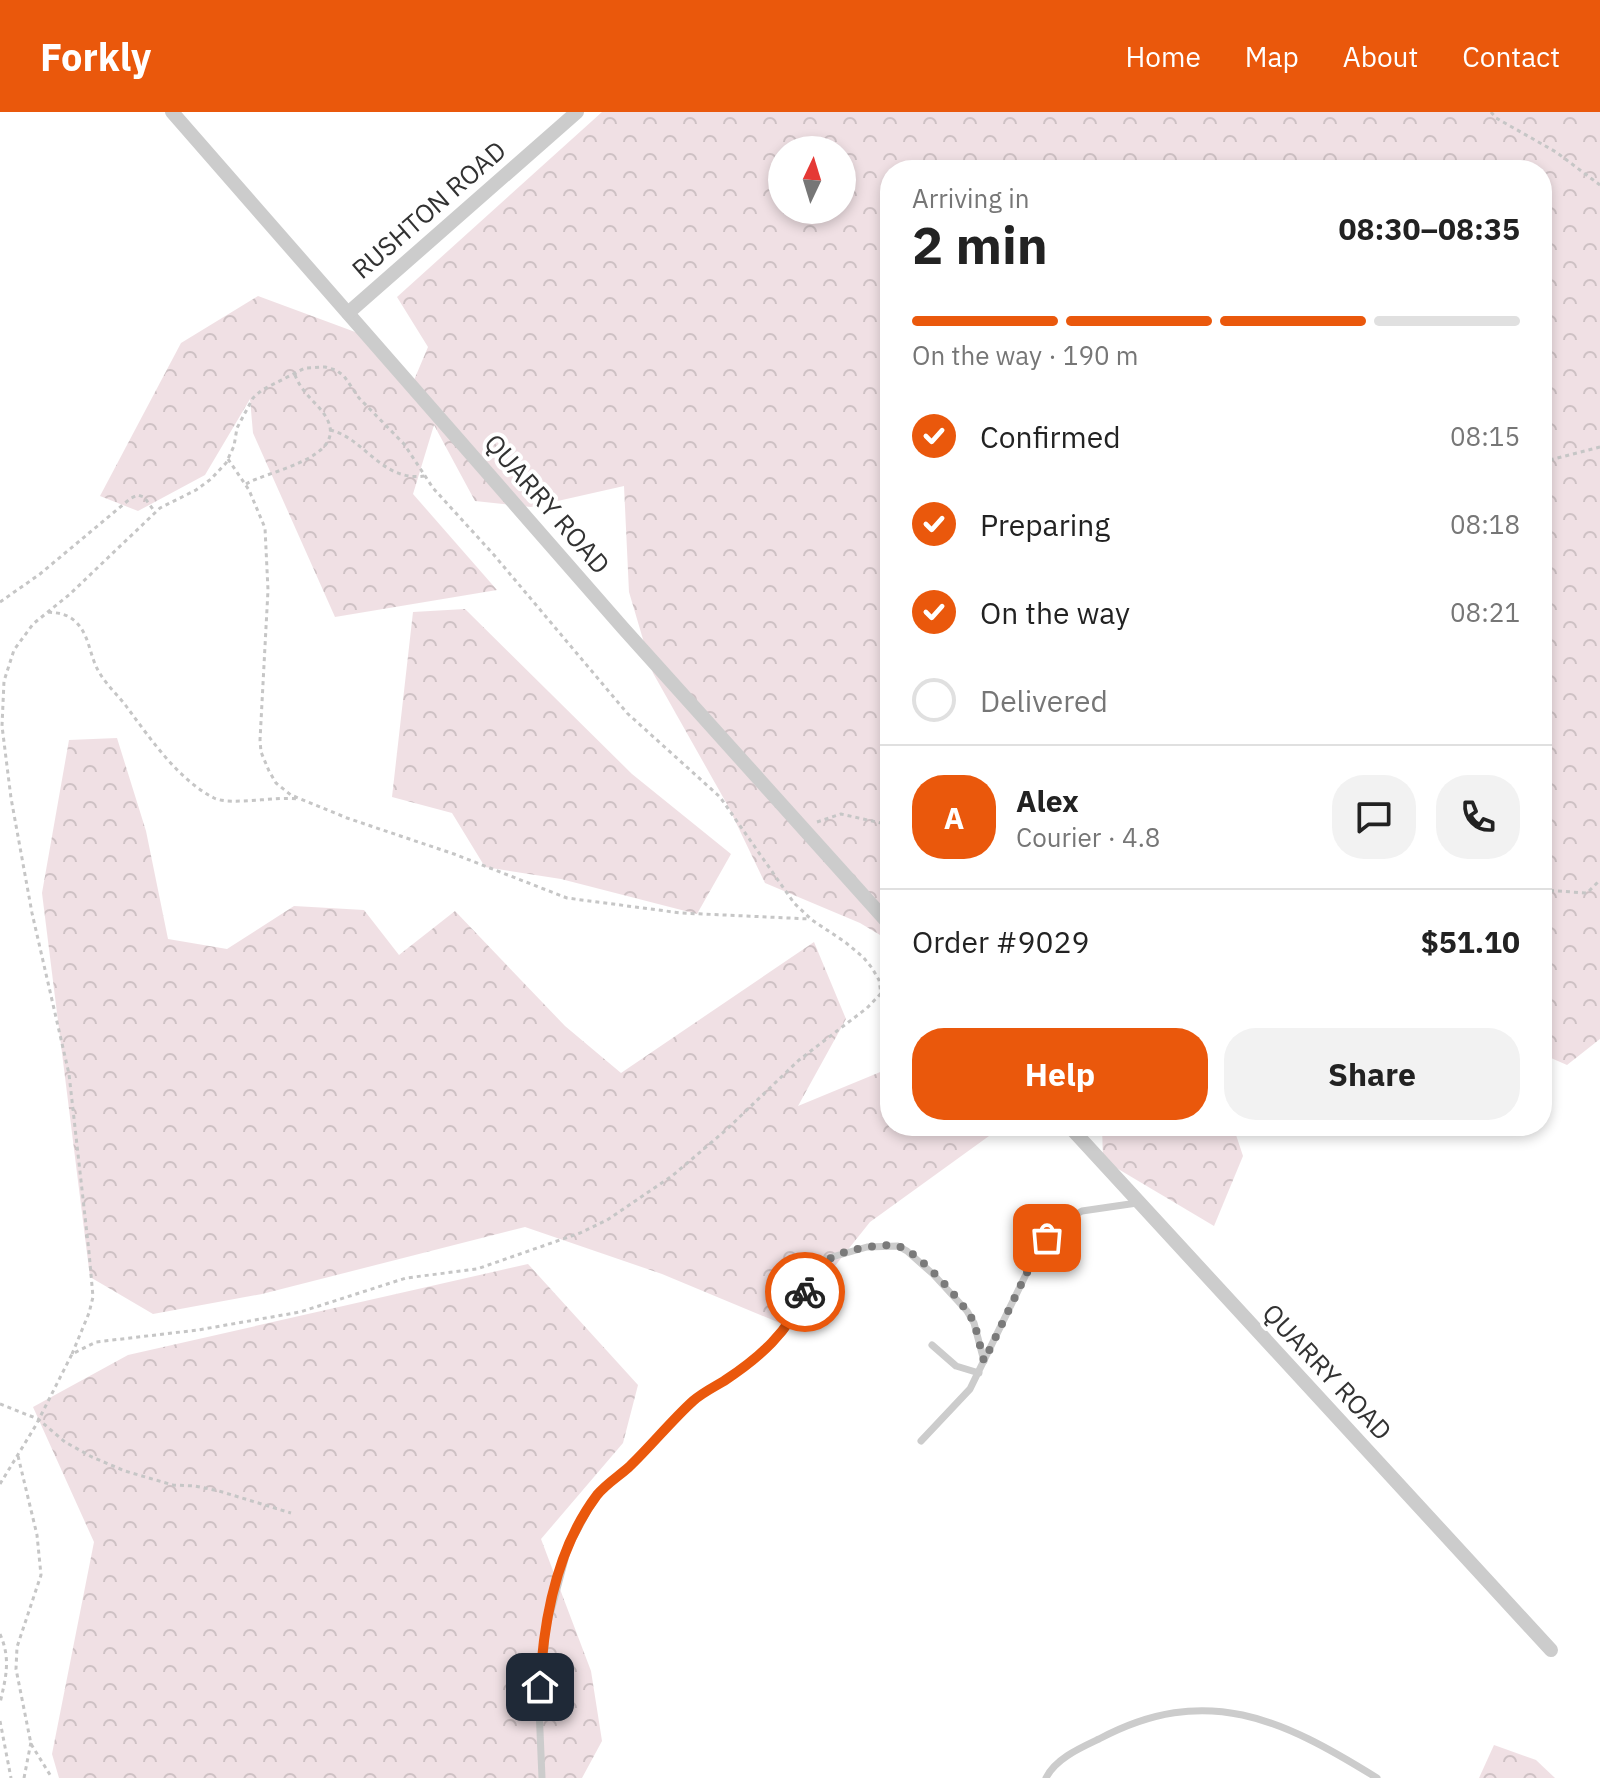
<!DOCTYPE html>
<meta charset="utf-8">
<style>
:root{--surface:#fff;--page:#f2f2f2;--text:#222;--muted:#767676;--line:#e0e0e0;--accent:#ea580c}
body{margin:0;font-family:"IBM Plex Sans",sans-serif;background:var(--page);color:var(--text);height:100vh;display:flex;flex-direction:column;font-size:30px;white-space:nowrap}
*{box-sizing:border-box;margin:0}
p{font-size:26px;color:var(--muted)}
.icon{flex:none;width:44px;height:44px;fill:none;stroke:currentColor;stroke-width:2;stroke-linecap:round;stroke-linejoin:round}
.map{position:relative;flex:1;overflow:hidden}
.side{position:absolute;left:880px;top:48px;width:672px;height:976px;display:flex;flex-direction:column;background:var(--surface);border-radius:32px;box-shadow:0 4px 12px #0003}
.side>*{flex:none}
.needle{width:52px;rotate:4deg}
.buttons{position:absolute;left:768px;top:24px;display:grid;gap:16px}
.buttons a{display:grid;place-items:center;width:88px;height:88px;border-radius:50%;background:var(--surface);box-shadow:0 4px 12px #0003;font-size:40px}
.pin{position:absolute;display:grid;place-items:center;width:68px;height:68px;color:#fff;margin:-34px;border-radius:16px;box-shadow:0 4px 12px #0006}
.courier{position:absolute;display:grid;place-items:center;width:80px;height:80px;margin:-40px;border:6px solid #ea580c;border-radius:50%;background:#fff;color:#222;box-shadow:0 2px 10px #0007}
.overview em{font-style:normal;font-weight:700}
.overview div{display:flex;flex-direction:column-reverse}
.overview{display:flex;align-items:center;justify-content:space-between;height:136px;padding:0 32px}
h1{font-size:52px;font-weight:700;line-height:60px}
.bar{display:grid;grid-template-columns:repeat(4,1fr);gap:12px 8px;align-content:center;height:96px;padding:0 32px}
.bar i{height:10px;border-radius:6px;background:var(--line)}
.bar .on{background:var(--accent)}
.bar p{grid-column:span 4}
.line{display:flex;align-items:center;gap:20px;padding:0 32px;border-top:2px solid var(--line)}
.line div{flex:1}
.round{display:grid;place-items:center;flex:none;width:84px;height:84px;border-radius:32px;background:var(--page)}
ol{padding:0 32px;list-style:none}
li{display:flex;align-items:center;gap:24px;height:88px}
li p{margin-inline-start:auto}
li .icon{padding:8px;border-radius:50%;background:var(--accent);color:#fff;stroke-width:4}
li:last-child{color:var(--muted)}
li i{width:44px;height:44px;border:4px solid var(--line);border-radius:50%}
.cta{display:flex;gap:16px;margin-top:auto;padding:16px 32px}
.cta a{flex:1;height:92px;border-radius:32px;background:var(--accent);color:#fff;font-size:32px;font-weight:700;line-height:92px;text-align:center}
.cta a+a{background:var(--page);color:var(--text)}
header{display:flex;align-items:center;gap:48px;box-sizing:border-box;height:112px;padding:0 40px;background:var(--accent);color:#fff}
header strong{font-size:38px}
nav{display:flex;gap:44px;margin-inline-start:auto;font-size:28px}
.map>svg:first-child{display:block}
.forest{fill:url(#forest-crowns);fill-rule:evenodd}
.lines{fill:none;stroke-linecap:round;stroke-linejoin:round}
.path{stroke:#c6c6c6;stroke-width:3;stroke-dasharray:4 4;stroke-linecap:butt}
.lane{stroke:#ccc;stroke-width:7}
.street{stroke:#ccc;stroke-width:14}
.done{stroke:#7a7a7a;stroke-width:8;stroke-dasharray:0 14.4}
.route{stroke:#ea580c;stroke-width:10}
.labels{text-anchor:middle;stroke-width:8;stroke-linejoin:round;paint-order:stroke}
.street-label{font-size:26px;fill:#323232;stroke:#fff}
</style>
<header>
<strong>Forkly</strong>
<nav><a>Home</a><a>Map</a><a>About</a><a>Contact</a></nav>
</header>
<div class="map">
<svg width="1600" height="1666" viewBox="0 0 1600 1666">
<defs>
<pattern id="forest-crowns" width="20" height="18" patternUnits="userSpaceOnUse" patternTransform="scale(2)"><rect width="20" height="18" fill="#f0e0e4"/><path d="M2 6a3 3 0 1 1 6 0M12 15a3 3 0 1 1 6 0" fill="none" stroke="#cec1c4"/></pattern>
</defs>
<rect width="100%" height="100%" fill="#fff"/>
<g class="forest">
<path d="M602,0h998v927l-33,26 -25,-11v-884h-652v771l-30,-18 -95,-40 -37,-77 -75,-133 -24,-81 -5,-106 -93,21 -56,-6 -41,-76 -21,69 84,96 -162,27 -82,-184 -3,-34 -45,76 -67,36 -38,-15 81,-153 77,-47 108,40 43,56 19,-45 -31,-50zM782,38h60v60h-60z"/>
<polygon points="465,497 632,662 731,742 697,802 561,767 485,755 452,701 392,685 413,500"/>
<polygon points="117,626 146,719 168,827 227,837 294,794 364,798 399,843 455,799 565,914 621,961 814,830 846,907 798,994 890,956 890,1014 980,1014 989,1024 870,1110 787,1214 662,1162 525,1115 262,1182 153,1202 90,1165 42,781 69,628"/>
<polygon points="1102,1014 1233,1014 1243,1044 1214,1114 1103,1048"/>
<polygon points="528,1152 638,1273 623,1331 541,1427 591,1559 602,1629 582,1666 59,1666 52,1642 94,1430 33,1295 128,1243"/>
<polygon points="1494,1633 1536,1648 1555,1666 1479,1666"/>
</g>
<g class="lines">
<g class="path">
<polyline points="1491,0 1496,6 1556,40 1600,73"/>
<path d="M330,318c35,8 51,52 95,46"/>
<polyline points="228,347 249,378 265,416 268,478 260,628 261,640 269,659 276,671 291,683 347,706 454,742 567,786 681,801 810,807"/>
<polyline points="1542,350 1600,335"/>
<path d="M246,372c21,-13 99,-25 82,-63 -7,-16 -25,-25 -33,-46"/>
<polyline points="0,490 40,462 131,386 138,383 144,385 155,400"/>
<path d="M48,500c11,1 20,2 28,10 14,14 13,33 23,50 8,14 21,25 30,38 23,31 50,70 85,88 17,8 61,-2 85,1"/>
<polyline points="817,710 841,702 890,713"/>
<polyline points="1542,778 1587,781 1600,768"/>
<polyline points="72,1242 89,1201 93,1185 89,1140 69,962 32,801 11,686 2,614 4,569 14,538 33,512 70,482 160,396 196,378 211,367 226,351 234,334 237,316 253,286 262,278 305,256 325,255 336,258 344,264 359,286 404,332 433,376 494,443 627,601 720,685 794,791 812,808 845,830 863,845 872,856 879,868 881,882 890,895"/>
<polyline points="0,1292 38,1307 65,1330 92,1345 125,1359 173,1373 195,1374 219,1379 291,1401"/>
<polyline points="18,1344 37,1423 41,1463 17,1535 16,1557 31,1632 52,1666"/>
<polyline points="0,1372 36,1313 72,1242 96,1230 198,1218 300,1200 406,1166 477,1157 580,1121 607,1108 672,1064 726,1018 799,948 867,896 890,872"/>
<path d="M0,1522c11,25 6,43 0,69"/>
<polyline points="0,1609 11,1666"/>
<polyline points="24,1666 31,1630"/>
</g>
<g class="lane">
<polyline points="932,1233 956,1254 979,1261"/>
<polyline points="921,1329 970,1277 1034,1146 1059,1112 1082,1099 1137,1091"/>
<polyline points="542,1666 539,1596 547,1514 568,1436 586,1402 599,1381 630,1354 694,1288 746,1254 774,1230 786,1216 800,1192 810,1167 825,1147 867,1135 898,1134 907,1139 933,1162 967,1199 974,1211 984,1249"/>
<path d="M1046,1666c9,-19 34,-30 53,-39 107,-57 183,-20 278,39"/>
</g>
<g class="street">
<polyline points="172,0 623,516 890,813"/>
<polyline points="348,201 577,0"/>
<polyline points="1069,1014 1551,1538"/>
</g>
</g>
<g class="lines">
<path class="done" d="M805,1180c10,-25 22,-36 48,-42 13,-3 30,-6 44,-4 20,4 65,55 75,73 6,13 8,29 12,42l50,-103 13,-20"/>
<path class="route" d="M540,1575c3,-65 17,-139 57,-192 9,-11 22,-19 32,-28 22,-21 42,-46 64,-66 9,-8 21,-14 31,-20 35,-23 65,-49 81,-89"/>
</g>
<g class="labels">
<g class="street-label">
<text transform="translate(429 98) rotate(-41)" y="9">RUSHTON ROAD</text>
<text transform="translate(547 392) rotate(49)" y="9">QUARRY ROAD</text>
<text transform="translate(1327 1260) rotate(47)" y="9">QUARRY ROAD</text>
</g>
</g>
</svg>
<div class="buttons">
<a><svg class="needle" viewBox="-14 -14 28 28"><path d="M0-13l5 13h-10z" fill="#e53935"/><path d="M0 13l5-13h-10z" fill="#767676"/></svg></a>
</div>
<div class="pin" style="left:1047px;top:1126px;background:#ea580c"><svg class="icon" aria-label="bag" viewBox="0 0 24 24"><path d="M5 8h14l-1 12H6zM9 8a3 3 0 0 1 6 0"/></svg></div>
<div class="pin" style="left:540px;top:1575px;background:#1f2937"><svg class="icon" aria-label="home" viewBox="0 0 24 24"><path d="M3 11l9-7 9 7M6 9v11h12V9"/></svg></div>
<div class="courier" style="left:805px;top:1180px"><svg class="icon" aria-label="bike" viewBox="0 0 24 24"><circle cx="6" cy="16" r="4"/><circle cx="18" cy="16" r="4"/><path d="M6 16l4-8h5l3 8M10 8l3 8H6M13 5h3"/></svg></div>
<section class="side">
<div class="overview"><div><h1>2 min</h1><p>Arriving in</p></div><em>08:30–08:35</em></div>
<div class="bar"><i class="on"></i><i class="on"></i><i class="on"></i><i></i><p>On the way · 190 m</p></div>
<ol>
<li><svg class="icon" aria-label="check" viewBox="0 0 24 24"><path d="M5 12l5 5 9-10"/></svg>Confirmed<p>08:15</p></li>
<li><svg class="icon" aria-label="check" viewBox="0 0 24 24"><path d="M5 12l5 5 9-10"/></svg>Preparing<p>08:18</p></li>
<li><svg class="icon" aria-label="check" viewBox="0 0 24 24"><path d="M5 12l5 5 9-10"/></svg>On the way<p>08:21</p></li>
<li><i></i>Delivered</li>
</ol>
<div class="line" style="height:144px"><b class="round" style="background:var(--accent);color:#fff">A</b><div><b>Alex</b><p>Courier · 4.8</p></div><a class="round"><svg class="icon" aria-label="chat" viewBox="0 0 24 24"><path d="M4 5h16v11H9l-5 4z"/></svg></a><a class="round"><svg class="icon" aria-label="phone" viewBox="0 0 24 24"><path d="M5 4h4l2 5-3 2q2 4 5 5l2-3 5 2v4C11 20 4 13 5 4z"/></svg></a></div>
<div class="line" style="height:104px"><div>Order #9029</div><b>$51.10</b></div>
<div class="cta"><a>Help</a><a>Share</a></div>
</section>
</div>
